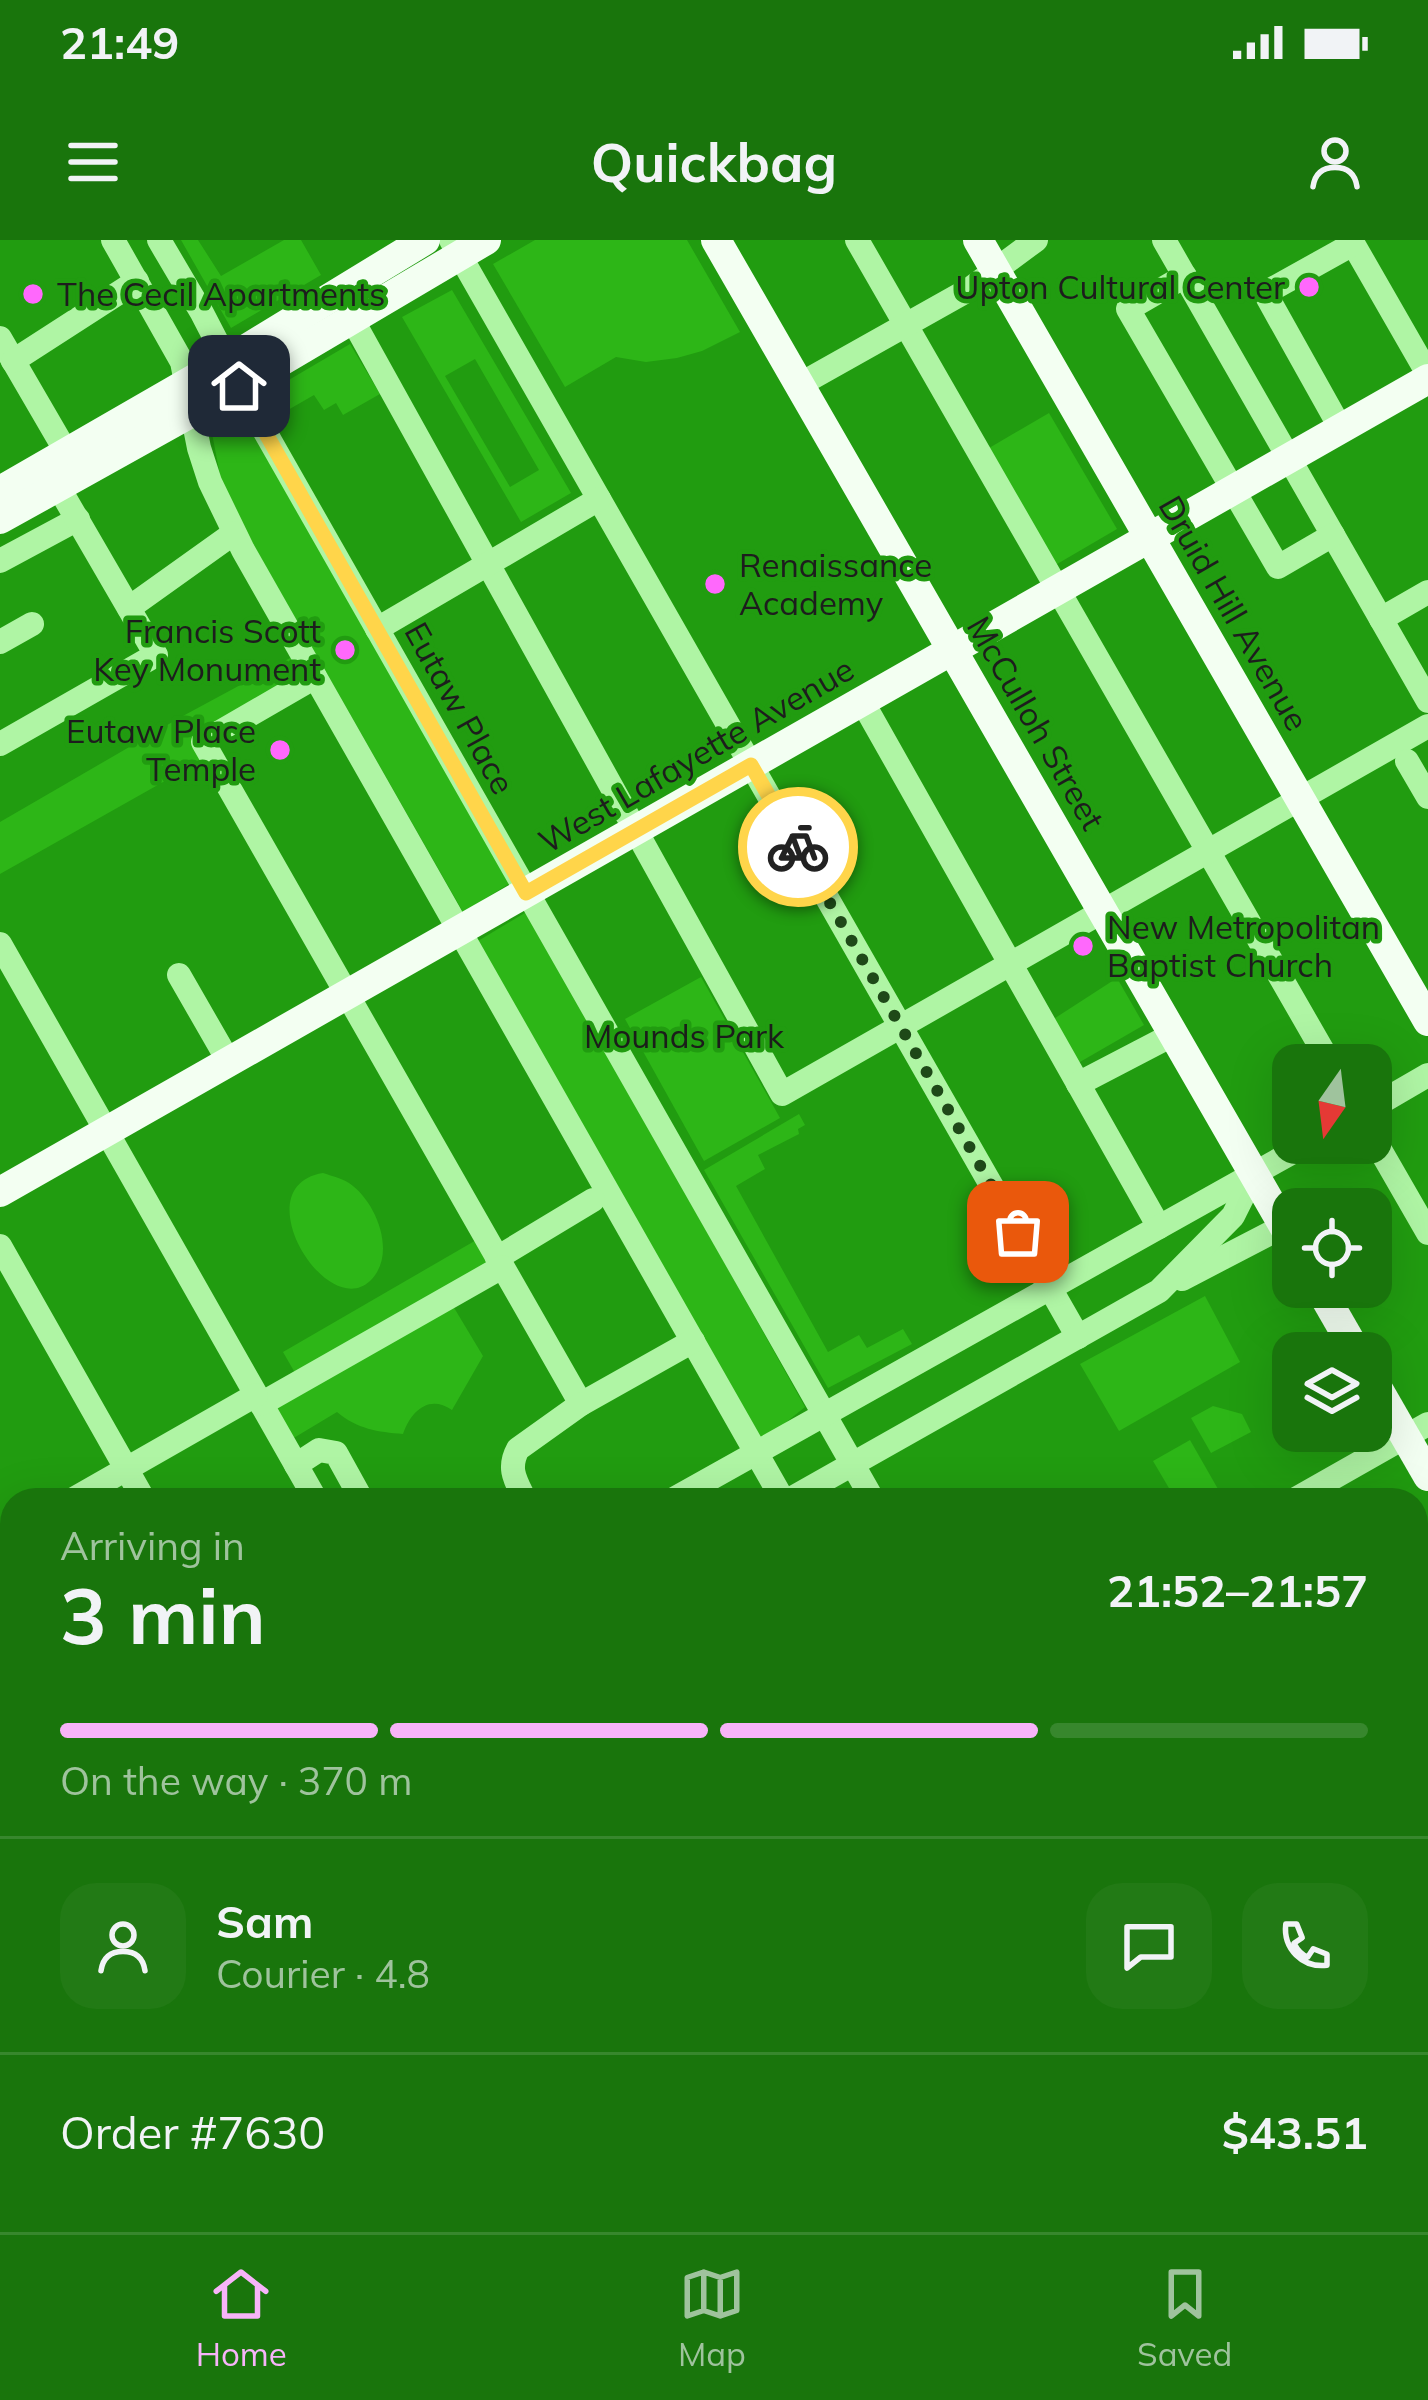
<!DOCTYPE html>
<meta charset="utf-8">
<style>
:root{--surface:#19750c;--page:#227a15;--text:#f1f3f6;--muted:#9fc39d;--line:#37872d;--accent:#f7b4f9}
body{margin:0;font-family:Mulish,sans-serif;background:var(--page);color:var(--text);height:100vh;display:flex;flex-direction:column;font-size:45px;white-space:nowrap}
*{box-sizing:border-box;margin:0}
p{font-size:39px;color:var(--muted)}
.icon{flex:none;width:66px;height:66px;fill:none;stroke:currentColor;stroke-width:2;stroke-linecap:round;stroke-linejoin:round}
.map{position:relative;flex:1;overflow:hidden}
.details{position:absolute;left:0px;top:1248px;width:1428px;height:744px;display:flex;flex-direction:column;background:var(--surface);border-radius:36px 36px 0 0;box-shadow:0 12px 48px #0002}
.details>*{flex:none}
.needle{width:78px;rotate:194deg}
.tools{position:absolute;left:1272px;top:804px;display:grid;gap:24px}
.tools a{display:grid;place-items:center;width:120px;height:120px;border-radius:24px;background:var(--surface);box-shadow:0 12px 48px #0002;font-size:60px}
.pin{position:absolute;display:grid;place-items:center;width:102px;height:102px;color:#fff;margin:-51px;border-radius:24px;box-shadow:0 6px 18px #0006}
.courier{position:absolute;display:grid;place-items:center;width:120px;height:120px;margin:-60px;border:9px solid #ffd54a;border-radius:50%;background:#fff;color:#222;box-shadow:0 3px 15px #0007}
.overview em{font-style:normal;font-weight:700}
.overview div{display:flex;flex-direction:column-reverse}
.overview{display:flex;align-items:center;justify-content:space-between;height:204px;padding:0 60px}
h1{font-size:78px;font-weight:700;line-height:90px}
.bar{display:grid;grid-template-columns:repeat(4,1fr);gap:18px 12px;align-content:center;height:144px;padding:0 60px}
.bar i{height:15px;border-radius:9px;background:var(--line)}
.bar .current{background:var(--accent)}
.bar p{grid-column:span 4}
.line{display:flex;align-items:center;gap:30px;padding:0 60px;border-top:3px solid var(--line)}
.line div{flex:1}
.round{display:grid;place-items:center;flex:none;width:126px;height:126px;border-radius:36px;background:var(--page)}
.status{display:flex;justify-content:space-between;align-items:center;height:84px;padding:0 60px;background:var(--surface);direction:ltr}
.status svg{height:33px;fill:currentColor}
header{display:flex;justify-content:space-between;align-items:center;height:156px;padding:0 60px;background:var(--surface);font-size:54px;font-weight:700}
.tabs{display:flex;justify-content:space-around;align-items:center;height:168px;border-top:3px solid var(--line);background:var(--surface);font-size:33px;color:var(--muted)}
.tabs a{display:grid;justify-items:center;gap:6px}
.tabs .current{color:var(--accent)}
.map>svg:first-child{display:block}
.green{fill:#2db617;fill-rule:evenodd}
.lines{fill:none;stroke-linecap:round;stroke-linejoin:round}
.minor{stroke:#aff5a4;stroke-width:24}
.major{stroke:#f3fff2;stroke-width:30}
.done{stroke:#1e4918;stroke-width:12;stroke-dasharray:0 21.6}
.route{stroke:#ffd54a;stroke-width:15}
.poi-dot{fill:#ff68fc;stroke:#219c10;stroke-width:4.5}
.labels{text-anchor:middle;stroke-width:9;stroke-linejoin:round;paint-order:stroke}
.poi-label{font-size:33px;fill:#1d1d1d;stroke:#219c10;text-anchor:end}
.street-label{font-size:33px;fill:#1d1d1d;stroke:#219c10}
.park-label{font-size:33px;fill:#1b1d1a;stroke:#219c10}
</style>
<div class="status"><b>21:49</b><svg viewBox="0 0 49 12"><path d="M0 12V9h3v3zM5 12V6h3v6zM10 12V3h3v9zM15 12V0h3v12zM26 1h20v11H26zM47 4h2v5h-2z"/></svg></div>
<header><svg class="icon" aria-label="menu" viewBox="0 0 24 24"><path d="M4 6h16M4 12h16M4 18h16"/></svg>Quickbag<svg class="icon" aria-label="person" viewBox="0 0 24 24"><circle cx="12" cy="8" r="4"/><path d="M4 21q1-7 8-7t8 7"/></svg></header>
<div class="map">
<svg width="1428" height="1992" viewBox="0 0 1428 1992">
<rect width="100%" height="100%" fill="#219c10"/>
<g class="green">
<polygon points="181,0 198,0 221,36 284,0 301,0 321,35 231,88"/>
<polygon points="535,0 687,0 740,92 702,111 677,118 646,122 616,117 565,147 493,24"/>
<path d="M452,50l119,203 -50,29 -119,-205zM475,119l64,111 -29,17 -65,-111z"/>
<polygon points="350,104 380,154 343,175 336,163 324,170 314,155 281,174 268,154 270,151"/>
<polygon points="231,168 241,173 509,644 463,672 229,262 221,240 210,183 212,177"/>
<polygon points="1049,173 1117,289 1052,327 984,211"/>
<polygon points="292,417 305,441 206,498 211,515 0,634 0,582 181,477"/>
<polygon points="528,671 805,1167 768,1197 758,1198 478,701"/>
<polygon points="701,737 780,878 704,921 625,779"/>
<polygon points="1117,738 1144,785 1073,826 1049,782"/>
<polygon points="799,874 805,885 798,889 799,894 758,915 765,929 736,946 828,1112 859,1095 867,1108 903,1089 912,1104 828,1148 704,930"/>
<path d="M323,933c9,3 18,5 26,10 27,18 49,71 21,98 -44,41 -127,-95 -47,-108z"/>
<polygon points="478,999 493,1026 298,1138 283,1112"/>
<polygon points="1205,1056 1240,1122 1119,1191 1080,1124"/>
<path d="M453,1066l30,50 -31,54c-23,-16 -41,1 -49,24 -25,-2 -46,-5 -66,-22l-45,27 -17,-31z"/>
<polygon points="1213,1166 1242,1174 1251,1192 1211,1213 1191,1178"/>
<polygon points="1190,1200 1222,1256 1214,1260 1176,1260 1153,1221"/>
<polygon points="684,1980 1031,1980 1038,1992 690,1992"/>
</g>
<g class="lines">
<g class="minor">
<polyline points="113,0 182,122 199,208 210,242 243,310 783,1260"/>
<polyline points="159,0 202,73 248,162 873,1260"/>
<polyline points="451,0 1078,1097"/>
<polyline points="857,0 1331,825"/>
<polyline points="1164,0 1428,461"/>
<polyline points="1351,0 1428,134"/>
<polyline points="1185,36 1128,69 1278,327 1333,295"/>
<polyline points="352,79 782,854 1428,486"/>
<polyline points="0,98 68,215"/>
<polyline points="13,121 137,41"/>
<polyline points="799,145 970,49 1036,0"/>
<polyline points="1341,189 1265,53 1353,4"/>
<polyline points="0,321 78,279"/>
<polyline points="129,368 234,293"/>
<polyline points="1381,379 1428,352"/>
<polyline points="377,389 599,259"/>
<polyline points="0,402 32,384"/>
<polyline points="315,437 203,502 581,1164 693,1101"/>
<polyline points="862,461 1159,987"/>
<polyline points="0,504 156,415 59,248"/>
<polyline points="1407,521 1428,557"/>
<polyline points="0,704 316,1260"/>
<polyline points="179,735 229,822"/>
<polyline points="1078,844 1174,794"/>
<polyline points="1371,868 1428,835"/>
<polyline points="1371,894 1428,993"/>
<polyline points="0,1006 144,1260"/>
<polyline points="497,1018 593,960"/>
<polyline points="1182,1039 1284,986"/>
<polyline points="261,1164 502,1027"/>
<polyline points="1288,1194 1294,1191"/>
<polyline points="296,1225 319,1210 336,1213 362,1260"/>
<polyline points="72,1260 256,1155"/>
<path d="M525,1260c-9,-19 -18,-31 -7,-51l63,-45"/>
<polyline points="672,1260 1309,903"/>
<polyline points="789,1260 1159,1051 1233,976 1254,934"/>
<polyline points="1294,1260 1428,1184"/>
<polyline points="0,1304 12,1325"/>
<polyline points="1416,1442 1428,1463"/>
<polyline points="1416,1537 1428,1531"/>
<polyline points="0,1603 12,1625"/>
<polyline points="12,1650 0,1674 12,1695"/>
<polyline points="1416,1688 1428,1709"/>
<polyline points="1416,1885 1428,1878"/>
<polyline points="0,1935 12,1956"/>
<polyline points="1416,1955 1428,1976"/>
<polyline points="26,1980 33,1992"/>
<polyline points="173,1980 180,1992"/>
<polyline points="257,1980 263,1992"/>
<polyline points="402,1980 409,1992"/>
<polyline points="553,1980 559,1992"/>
<polyline points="677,1980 684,1992"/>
<polyline points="1038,1980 1044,1992"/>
<polyline points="1189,1980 1196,1992"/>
<polyline points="1282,1980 1289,1992"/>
<polyline points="616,1992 637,1980"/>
<polyline points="1229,1992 1250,1980"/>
</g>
<g class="major">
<polyline points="716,0 1293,1002"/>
<polyline points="978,0 1428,781"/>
<polyline points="0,251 243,111 425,0"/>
<polyline points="0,279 239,146 486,0"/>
<polyline points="0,952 1428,139"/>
<polyline points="1319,1047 1357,1113"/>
<polyline points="1371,1137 1428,1236"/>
</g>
</g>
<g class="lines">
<polyline class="done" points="798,607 1018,992"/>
<polyline class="route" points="239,146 526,653 751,525 798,607"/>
</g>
<g class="poi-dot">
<circle cx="1309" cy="47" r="12"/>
<circle cx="33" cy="54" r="12"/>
<circle cx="715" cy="344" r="12"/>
<circle cx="345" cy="410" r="12"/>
<circle cx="280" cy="510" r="12"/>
<circle cx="1083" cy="706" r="12"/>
</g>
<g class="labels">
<g class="poi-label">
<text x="1285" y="59">Upton Cultural Center</text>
<text x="57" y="66" text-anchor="start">The Cecil Apartments</text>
<text x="739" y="337" text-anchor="start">Renaissance<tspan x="739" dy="38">Academy</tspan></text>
<text x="321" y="403">Francis Scott<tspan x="321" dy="38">Key Monument</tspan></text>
<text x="256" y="503">Eutaw Place<tspan x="256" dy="38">Temple</tspan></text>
<text x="1107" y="699" text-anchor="start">New Metropolitan<tspan x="1107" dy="38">Baptist Church</tspan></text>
</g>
<g class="street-label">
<text transform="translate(1234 373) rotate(60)" y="12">Druid Hill Avenue</text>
<text transform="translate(460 468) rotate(61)" y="12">Eutaw Place</text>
<text transform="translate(1036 483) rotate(60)" y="12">McCulloh Street</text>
<text transform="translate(696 515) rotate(-30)" y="12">West Lafayette Avenue</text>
</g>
<g class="park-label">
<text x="684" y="808">Mounds Park</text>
</g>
</g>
</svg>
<div class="tools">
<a><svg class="needle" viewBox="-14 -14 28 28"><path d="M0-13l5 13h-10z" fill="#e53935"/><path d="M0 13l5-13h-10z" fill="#9fc39d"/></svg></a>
<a><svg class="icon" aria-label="locate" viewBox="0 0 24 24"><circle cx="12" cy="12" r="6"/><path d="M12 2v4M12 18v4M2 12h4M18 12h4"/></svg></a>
<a><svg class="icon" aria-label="layers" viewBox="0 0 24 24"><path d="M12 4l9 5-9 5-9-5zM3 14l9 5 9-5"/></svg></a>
</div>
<div class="pin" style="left:1018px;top:992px;background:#ea580c"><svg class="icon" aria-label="bag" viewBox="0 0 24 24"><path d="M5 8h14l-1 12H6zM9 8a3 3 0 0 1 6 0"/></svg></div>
<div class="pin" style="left:239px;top:146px;background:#1f2937"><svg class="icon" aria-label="home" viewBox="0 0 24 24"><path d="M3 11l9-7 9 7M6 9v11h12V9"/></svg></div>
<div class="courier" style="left:798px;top:607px"><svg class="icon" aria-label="bike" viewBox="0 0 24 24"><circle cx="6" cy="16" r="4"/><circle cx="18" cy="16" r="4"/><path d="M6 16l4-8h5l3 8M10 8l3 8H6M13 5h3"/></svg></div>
<section class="details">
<div class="overview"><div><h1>3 min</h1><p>Arriving in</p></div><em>21:52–21:57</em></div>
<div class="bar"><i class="current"></i><i class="current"></i><i class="current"></i><i></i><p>On the way · 370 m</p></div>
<div class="line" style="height:216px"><a class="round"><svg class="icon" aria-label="person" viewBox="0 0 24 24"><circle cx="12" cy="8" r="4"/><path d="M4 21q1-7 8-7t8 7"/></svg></a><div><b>Sam</b><p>Courier · 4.8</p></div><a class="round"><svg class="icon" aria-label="chat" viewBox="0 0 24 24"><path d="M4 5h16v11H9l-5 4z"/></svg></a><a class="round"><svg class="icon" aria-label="phone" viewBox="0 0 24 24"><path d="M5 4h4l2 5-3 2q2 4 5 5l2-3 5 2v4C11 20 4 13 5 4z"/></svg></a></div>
<div class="line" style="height:156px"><div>Order #7630</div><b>$43.51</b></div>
</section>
</div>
<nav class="tabs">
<a class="current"><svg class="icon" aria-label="home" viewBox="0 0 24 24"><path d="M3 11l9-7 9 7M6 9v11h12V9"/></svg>Home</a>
<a><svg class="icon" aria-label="map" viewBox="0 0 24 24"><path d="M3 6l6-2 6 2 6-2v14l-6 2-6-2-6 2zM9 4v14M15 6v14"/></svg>Map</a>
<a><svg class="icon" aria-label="saved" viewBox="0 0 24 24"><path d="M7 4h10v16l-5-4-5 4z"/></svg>Saved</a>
</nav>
